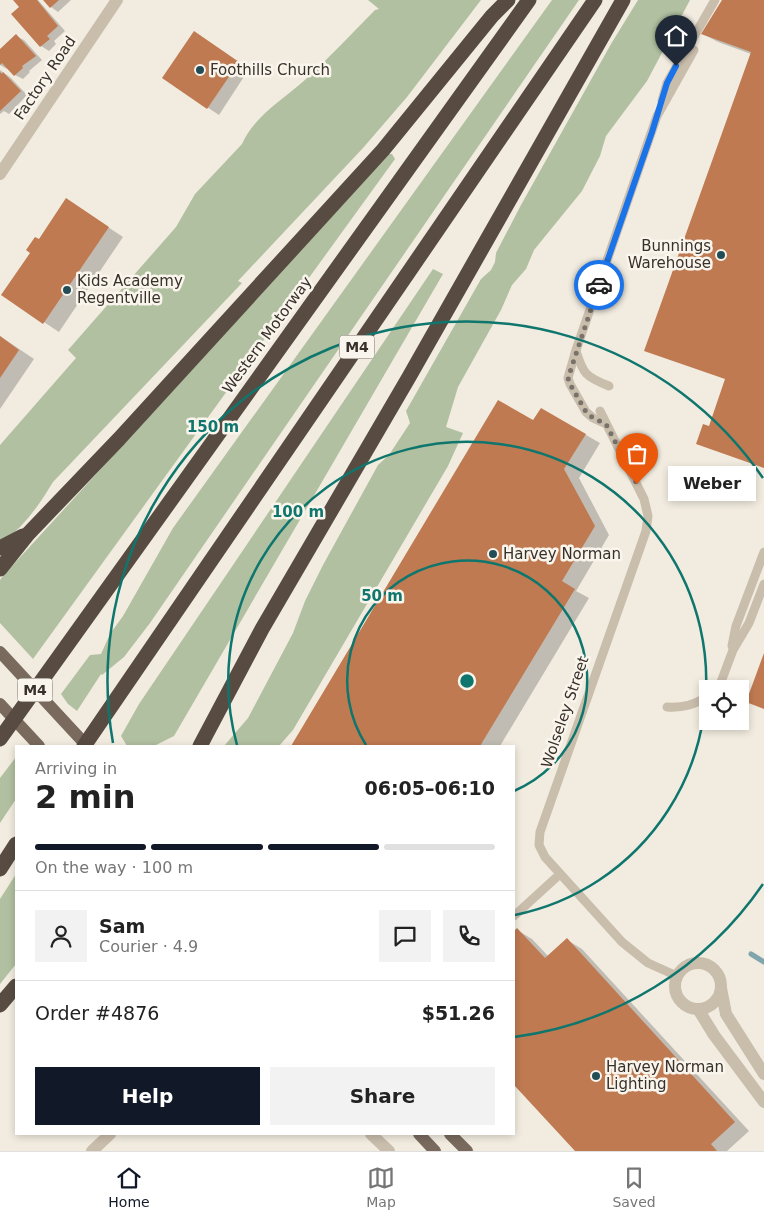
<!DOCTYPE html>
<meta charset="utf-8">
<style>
:root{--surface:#fff;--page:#f2f2f2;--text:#222;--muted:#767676;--line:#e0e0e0;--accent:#111827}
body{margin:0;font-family:"DejaVu Sans",sans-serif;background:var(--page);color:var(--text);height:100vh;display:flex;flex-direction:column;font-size:19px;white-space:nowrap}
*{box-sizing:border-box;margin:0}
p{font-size:16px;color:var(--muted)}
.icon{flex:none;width:28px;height:28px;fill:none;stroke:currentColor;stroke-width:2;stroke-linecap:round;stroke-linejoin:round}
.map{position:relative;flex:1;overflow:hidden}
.panel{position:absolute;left:15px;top:745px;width:500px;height:390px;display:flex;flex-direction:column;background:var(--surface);border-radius:0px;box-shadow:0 2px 8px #0003}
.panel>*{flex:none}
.fabs{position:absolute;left:699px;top:680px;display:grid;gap:10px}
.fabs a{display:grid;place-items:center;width:50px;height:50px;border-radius:0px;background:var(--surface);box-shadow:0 2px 8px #0003;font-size:25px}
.pin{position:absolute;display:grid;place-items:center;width:42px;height:42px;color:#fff;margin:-51px -21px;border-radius:50% 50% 50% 0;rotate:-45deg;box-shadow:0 0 5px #0007}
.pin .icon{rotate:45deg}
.courier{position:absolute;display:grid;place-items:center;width:50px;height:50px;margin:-25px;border:4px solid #1a73e8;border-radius:50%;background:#fff;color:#222;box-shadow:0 1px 6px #0007}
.bubble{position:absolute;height:35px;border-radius:0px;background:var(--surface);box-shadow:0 2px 8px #0003;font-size:16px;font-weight:800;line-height:35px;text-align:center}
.summary em{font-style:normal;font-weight:800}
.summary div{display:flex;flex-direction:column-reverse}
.summary{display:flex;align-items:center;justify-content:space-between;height:85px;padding:0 20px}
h1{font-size:32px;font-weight:800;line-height:38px}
.bar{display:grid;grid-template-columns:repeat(4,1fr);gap:8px 5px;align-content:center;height:60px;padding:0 20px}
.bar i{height:6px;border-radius:4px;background:var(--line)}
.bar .on{background:var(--accent)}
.bar p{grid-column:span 4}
.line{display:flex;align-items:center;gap:12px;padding:0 20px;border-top:1px solid var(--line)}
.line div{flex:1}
.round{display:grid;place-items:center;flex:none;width:52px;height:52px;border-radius:0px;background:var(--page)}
.cta{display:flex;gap:10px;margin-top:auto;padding:10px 20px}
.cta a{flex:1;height:58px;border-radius:0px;background:var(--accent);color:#fff;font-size:20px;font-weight:800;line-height:58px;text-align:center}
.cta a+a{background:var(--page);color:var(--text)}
.tab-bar{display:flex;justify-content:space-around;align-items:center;height:70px;border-top:1px solid var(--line);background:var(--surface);font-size:14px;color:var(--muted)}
.tab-bar a{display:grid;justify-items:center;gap:2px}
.tab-bar .on{color:var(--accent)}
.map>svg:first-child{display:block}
.green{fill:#b1c0a0}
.shadow{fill:#0003}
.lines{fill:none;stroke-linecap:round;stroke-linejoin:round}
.stream{stroke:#80a5ad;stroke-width:5}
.building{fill:#bf7a51}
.service{stroke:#c9bdac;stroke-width:9}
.minor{stroke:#c9bdac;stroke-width:12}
.tertiary{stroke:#c9bdac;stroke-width:12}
.primary{stroke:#796a5d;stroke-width:12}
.motorway{stroke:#584c42;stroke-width:15}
.done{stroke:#79726a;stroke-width:5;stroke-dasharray:0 9}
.route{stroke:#1a73e8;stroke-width:6}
.ring{fill:none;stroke:#0f766e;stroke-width:2.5}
.poi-dot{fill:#224d57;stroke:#f9f5ec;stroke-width:2}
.labels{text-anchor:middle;stroke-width:5;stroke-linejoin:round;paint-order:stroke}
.shield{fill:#f9f5ec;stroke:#726b64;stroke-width:1}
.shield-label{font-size:14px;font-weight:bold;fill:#38302a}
.poi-label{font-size:15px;fill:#38302a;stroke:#f9f5ec;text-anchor:start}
.street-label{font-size:15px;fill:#38302a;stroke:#f9f5ec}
.centre{fill:#0f766e;stroke:#f9f5ec;stroke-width:2.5}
.ring-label{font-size:15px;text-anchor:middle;font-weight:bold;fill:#0f766e;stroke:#f9f5ec;stroke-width:5;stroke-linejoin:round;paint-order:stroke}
</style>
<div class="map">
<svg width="764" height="1151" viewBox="0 0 764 1151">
<rect width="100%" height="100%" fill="#f2ece0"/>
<g class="green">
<path d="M368,0h113l-74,97 -44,51 -125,133 4,2 -189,199c-14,23 -30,47 -53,61v-98l76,-87 -8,-8 108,-123 19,-33 47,-50c12,-28 42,-45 64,-65 24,-22 46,-46 69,-69l4,-1z"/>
<polygon points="552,0 579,0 150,623 124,657 102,675 101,674 77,711 68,704 61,694 90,655 101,654 110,634 123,616 173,528"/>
<polygon points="638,0 690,0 647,81 606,136 600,156 582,191 534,250 526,269 512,285 501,310 458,387 446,427 463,433 448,466 293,730 279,746 224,746 248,718 293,633 305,601 323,565 378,465 389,455 410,423 406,411 481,279 491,270 495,262 496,253 521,205 611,44"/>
<polygon points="389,154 392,154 395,159 33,659 0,623 0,580 2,577"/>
<polygon points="433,269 443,274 174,736 154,746 127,746 121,736 139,704"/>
<polygon points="16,757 16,799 0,823 0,778"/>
<polygon points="16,874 16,964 0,984 0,899"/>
</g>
<g class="shadow">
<polygon points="14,0 38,0 65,31 54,41 56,44 49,51 41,46 13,14 21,7"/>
<polygon points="44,0 71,0 58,12 51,7"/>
<polygon points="723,0 764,0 764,468 710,428 726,379 751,54 718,42 703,34"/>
<polygon points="16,36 24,40 42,60 29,71 30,72 23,79 15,75 9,68 7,69 0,65 0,51"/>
<polygon points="204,39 249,69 219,115 163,78"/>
<polygon points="0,70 11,78 27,95 9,114 4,111 0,114"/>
<polygon points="67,200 123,237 59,332 3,295"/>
<polygon points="0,336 34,359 0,409"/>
<polygon points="499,402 533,422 541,409 600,443 579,478 609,535 576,591 589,598 500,746 293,746"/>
<polygon points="517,930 532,939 549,957 567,940 582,949 749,1131 727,1151 576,1151 514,1083 514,933"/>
</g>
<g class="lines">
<polyline class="stream" points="751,954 764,962"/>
</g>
<g class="building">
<polygon points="13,0 37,0 58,26 47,36 50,39 40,47 11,14 19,7"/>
<polygon points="43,0 59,0 50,8"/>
<polygon points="722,0 764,0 764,468 696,444 703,424 709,426 725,379 644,351 751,52 701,34"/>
<polygon points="194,31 239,62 207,109 162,78"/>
<polygon points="16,34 36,56 22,66 23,68 14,76 2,63 0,65 0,49"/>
<polygon points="0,72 2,74 3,72 21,91 0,111"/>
<polygon points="66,198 109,227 43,324 1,295 30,253 26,250 35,237 39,239"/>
<polygon points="0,336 19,350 0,378"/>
<polygon points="498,400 533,420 541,408 586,434 564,469 595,526 562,581 575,589 480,746 291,746"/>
<polygon points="764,653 764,709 746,702"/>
<polygon points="517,928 545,958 567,938 735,1122 711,1144 717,1151 575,1151 514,1085 514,931"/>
</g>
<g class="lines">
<g class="service">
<polyline points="662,101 667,83 715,0"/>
<path d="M576,351c7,23 10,26 33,35"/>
<polyline points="600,411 644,499 648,516 646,531 540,832 539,845 545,857 622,942 648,963 677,976"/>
<polyline points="606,424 593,418 586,412 570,384 568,378 576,350 657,116 694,50"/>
<polyline points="732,646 736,626 764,552"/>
<polyline points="716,689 721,682 733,650 749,623 764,584"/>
<path d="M667,707c16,1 27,-2 41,-11"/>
<polyline points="514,916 560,874"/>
</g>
<g class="minor">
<circle cx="698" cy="986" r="23"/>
<polyline points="721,988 726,1014 764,1074"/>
<polyline points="698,1009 714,1035 764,1102"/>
<polyline points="371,1134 389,1151"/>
<polyline points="92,1151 110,1134"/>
</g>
<polyline class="tertiary" points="0,174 117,0"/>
<g class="primary">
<polyline points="0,652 87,746"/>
<polyline points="0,704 39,746"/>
<polyline points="419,1134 435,1151"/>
<polyline points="450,1134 467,1151"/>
</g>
<g class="motorway">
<polyline points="0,548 23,536"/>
<polyline points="0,569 28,534 119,439 383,150 492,16 508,0"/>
<polyline points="0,739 529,0"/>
<polyline points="84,746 595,0"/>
<polyline points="200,746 262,629 409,377 623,0"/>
<polyline points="0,869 16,844"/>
<polyline points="0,1005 16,986"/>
</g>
</g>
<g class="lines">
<polyline class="done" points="599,285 568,378 570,384 586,412 593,418 606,424 637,484"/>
<polyline class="route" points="599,285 652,132 667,83 676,66"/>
</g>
<g class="ring">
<path d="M366 745A120 120 0 1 1 514 791"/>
<path d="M237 745A239 239 0 1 1 515 915"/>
<path d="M763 884A359 359 0 0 1 514 1037M113 743A359 359 0 0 1 763 478"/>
</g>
<g class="poi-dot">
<circle cx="200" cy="70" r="5"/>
<circle cx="721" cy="255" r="5"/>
<circle cx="67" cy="290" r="5"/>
<circle cx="493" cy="554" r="5"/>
<circle cx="596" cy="1076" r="5"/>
</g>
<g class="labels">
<g class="shield">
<rect x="339.5" y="335.5" width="35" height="23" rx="4"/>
<rect x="17.5" y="678.5" width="35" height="23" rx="4"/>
</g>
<g class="shield-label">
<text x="357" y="352">M4</text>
<text x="35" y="695">M4</text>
</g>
<g class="poi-label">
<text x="210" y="75">Foothills Church</text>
<text x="711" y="251" text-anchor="end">Bunnings<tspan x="711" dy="17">Warehouse</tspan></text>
<text x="77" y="286">Kids Academy<tspan x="77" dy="17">Regentville</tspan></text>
<text x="503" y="559">Harvey Norman</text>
<text x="606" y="1072">Harvey Norman<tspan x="606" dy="17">Lighting</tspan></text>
</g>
<g class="street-label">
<text transform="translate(45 78) rotate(-56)" y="5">Factory Road</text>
<text transform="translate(267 335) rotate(-54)" y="5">Western Motorway</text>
<text transform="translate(565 712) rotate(-71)" y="5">Wolseley Street</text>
</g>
</g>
<circle cx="467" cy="681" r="8" class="centre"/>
<g class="ring-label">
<text x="213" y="432">150 m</text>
<text x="298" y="517">100 m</text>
<text x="382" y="601">50 m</text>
</g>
</svg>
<div class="fabs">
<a><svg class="icon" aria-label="locate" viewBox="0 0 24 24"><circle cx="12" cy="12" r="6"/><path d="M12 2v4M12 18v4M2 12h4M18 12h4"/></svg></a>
</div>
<div class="pin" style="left:637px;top:484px;background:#ea580c"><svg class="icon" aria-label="bag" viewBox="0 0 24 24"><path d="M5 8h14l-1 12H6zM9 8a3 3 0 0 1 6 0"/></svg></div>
<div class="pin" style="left:676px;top:66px;background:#1f2937"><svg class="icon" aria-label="home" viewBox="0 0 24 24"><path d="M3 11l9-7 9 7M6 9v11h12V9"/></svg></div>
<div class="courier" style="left:599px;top:285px"><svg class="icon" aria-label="car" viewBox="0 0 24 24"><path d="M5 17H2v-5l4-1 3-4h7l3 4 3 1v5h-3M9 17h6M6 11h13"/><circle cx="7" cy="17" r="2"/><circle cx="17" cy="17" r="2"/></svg></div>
<div class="bubble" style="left:668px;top:466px;width:88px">Weber</div>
<section class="panel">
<div class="summary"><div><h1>2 min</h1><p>Arriving in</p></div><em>06:05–06:10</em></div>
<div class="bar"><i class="on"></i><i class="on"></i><i class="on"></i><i></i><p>On the way · 100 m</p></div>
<div class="line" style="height:90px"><a class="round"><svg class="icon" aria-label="person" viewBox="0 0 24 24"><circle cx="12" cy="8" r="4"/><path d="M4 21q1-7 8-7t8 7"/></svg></a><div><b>Sam</b><p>Courier · 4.9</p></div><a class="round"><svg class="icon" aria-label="chat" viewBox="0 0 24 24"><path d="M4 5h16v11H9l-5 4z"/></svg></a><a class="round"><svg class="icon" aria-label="phone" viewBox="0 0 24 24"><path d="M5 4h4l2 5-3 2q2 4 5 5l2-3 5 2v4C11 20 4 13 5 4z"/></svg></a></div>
<div class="line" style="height:65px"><div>Order #4876</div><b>$51.26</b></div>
<div class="cta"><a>Help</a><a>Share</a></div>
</section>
</div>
<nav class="tab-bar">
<a class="on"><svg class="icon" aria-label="home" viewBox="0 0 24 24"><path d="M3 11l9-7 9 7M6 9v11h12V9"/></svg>Home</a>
<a><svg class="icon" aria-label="map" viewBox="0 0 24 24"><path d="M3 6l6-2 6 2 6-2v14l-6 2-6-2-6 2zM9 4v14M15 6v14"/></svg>Map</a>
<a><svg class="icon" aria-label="saved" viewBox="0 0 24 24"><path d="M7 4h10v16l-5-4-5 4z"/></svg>Saved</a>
</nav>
